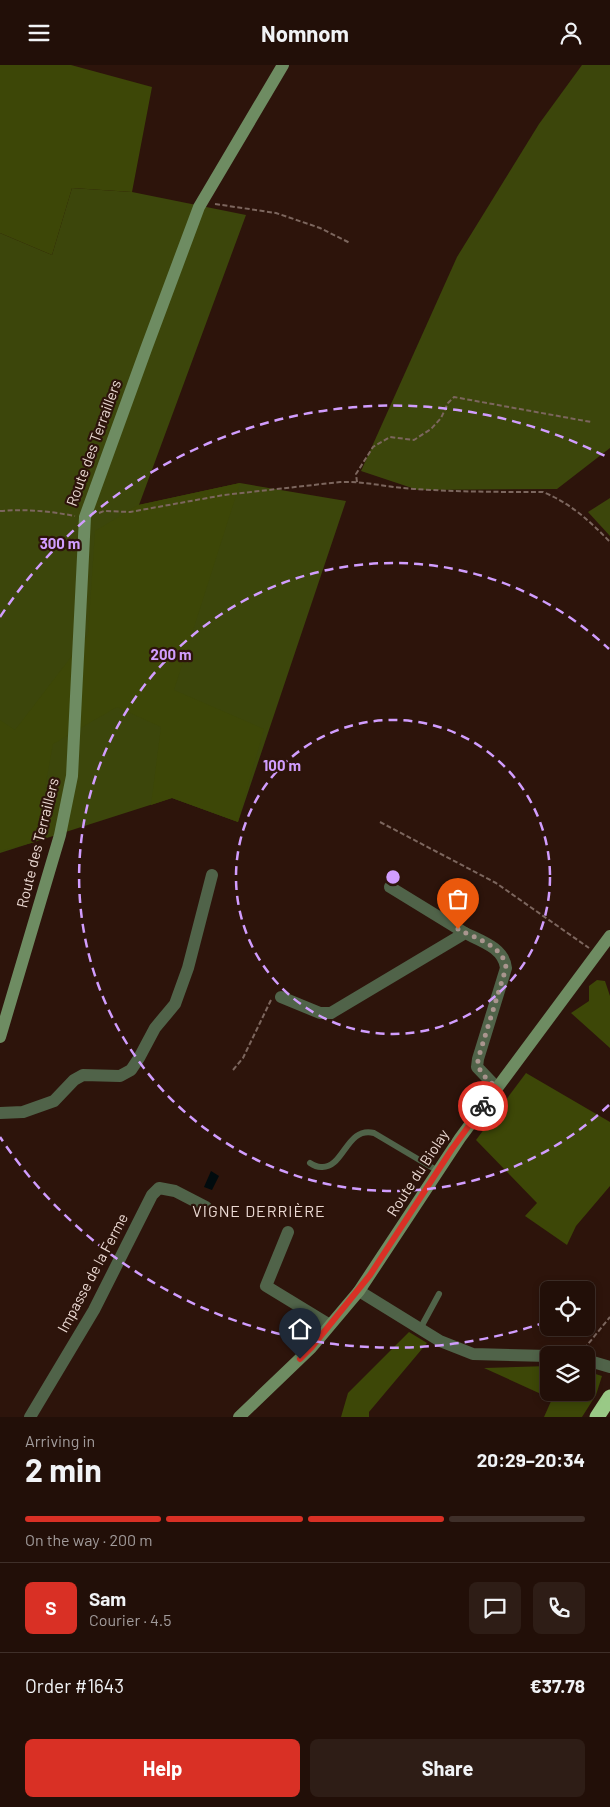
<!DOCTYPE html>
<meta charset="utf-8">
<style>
:root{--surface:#220f08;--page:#2e1d16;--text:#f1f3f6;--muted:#a29c9c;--line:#3f2f29;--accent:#d93025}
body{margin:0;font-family:Barlow,sans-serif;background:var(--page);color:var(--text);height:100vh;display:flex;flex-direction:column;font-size:19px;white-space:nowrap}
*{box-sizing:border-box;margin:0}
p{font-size:16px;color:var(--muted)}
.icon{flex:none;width:28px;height:28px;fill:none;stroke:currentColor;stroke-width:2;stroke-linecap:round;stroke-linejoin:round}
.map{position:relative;height:1352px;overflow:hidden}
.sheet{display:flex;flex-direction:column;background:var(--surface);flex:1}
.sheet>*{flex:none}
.controls{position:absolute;left:540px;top:1216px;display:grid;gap:10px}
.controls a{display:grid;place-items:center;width:55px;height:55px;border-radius:8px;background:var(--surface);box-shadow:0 2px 8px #0003,0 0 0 1px var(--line);font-size:25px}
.pin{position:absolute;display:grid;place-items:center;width:42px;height:42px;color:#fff;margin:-51px -21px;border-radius:50% 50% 50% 0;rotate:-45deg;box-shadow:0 0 5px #0007}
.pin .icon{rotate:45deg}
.courier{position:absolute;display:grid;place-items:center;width:50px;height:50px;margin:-25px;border:4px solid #d93025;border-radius:50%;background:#fff;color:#222;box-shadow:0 1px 6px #0007}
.head em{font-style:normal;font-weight:700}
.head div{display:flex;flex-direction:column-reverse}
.head{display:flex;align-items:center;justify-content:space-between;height:85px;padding:0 25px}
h1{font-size:32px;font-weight:700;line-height:38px}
.bar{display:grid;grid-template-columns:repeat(4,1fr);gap:8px 5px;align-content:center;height:60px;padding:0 25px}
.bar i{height:6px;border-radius:4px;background:var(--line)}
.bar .current{background:var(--accent)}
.bar p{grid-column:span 4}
.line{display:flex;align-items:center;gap:12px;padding:0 25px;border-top:1px solid var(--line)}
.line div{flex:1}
.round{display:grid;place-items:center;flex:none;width:52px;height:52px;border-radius:8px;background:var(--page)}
.action{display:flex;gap:10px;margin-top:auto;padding:10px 25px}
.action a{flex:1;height:58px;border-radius:8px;background:var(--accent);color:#fff;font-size:20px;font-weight:700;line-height:58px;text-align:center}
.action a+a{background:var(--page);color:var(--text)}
header{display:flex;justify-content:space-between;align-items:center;height:65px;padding:0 25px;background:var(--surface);font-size:22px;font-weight:700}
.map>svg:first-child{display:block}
.green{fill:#3c460b}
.forest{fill:#3d4707}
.water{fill:#010b0e}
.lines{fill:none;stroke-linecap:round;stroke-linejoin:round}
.path{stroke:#7c665e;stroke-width:2;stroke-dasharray:5 2.5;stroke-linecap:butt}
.lane{stroke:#506349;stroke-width:6}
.street{stroke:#506349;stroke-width:12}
.secondary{stroke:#6e8c62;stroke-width:12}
.highway{stroke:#99c986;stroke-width:15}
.done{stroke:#a9958e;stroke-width:5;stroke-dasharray:0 9}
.route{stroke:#d93025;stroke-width:6}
.ring{fill:none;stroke:#d19dfe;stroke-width:2.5;stroke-dasharray:9 6}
.labels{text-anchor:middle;stroke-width:4.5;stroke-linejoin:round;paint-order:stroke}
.street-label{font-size:15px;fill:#ecdad4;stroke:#2d140b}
.neighbourhood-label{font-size:16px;letter-spacing:1px;fill:#ecdad4;stroke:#2d140b}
.centre{fill:#d19dfe;stroke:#2d140b;stroke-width:2.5}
.ring-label{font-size:15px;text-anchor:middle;font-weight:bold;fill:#d19dfe;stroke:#2d140b;stroke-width:4.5;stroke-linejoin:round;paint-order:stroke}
</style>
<header><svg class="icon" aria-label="menu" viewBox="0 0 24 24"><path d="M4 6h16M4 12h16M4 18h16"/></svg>Nomnom<svg class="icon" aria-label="person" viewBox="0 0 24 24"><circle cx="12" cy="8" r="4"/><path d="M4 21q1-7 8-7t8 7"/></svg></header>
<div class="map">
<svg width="610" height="1352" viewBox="0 0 610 1352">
<rect width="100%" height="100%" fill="#2d140b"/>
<g class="green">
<polygon points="582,0 610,0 610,383 557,424 418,425 361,406 457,192 539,59"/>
<polygon points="72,123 132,127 246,150 139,440 240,418 346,436 238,757 172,733 0,788 0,168 52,190"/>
<polygon points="610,433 610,471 588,447"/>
</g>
<g class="forest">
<polygon points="0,0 71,0 152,22 132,127 72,123 52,190 0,168"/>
<polygon points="240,418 174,625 264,664 238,757 172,733 151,740 161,662 117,642 53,679 35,777 0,786 0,655 15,665 88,570 95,466 138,440"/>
<polygon points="597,915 605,916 610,931 610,983 571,948 589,936 589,921"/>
<polygon points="526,1008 610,1057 610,1121 576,1161 567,1180 525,1151 537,1138 476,1075"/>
<polygon points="409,1267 427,1278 369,1347 369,1352 341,1352 348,1328"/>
<polygon points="549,1301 549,1328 586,1328 586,1306 602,1311 596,1330 582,1352 544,1352 552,1334 484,1303"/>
</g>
<polygon class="water" points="211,1106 219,1111 212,1125 204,1122"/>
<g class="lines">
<g class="path">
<polyline points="215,139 276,148 320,163 350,178"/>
<polyline points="357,417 356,409 373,382 390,372 414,375 431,364 441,353 448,338 454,332 591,357"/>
<path d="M0,446c26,-2 49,0 75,5"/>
<path d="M99,448l5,-2 26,1 94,-17 116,-13c26,-1 50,6 76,7 42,3 85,3 127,3 27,11 47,29 67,50"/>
<polyline points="380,757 496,818 589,883"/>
<polyline points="233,1005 243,993 271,935"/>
<polyline points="584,1284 610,1252"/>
</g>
<g class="lane">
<path d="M310,1098c3,2 8,4 11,4 23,2 25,-41 53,-34l64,38"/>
<polyline points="420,1264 439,1229"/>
</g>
<g class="street">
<polyline points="390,822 465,868"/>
<path d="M281,932l39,16h11l134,-80c16,8 39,15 41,35l-28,91 -1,8 19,20"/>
<polyline points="0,1048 23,1047 54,1036 74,1015 83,1010 120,1011 131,1005 139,993 155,963 175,939 188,903 212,810"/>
<polyline points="288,1167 266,1221 330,1260"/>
<polyline points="359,1226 440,1276 473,1289 549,1291"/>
<polyline points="586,1295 610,1302"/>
<polyline points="30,1352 94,1245 152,1130 159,1123 175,1126 206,1142"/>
</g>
<g class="secondary">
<polyline points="0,972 60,770 72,711 85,452 146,284 199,142 283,0"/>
<polyline points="239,1352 311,1283 359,1226 460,1073 610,871"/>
</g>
<polyline class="highway" points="597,1352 610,1332"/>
</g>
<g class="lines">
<path class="done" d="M458,864c18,10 46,17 48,39l-28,91c-1,13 9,20 18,28l-13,19"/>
<polyline class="route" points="300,1294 311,1283 370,1210 452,1084 483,1041"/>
</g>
<g class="ring">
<circle cx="393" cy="812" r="157"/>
<path d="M609 1040A314 314 0 1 1 609 584"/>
<path d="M546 1257A471 471 0 0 1 0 1072M0 552A471 471 0 0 1 607 392"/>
</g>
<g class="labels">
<g class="street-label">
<text transform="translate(94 378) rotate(-70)" y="5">Route des Terraillers</text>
<text transform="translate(38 778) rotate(-76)" y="5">Route des Terraillers</text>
<text transform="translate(418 1108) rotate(-57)" y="5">Route du Biolay</text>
<text transform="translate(93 1208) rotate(-62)" y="5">Impasse de la Ferme</text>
</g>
<g class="neighbourhood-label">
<text x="259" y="1152">VIGNE DERRIÈRE</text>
</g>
</g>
<circle cx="393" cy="812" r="8" class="centre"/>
<g class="ring-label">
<text x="60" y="484">300 m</text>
<text x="171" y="595">200 m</text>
<text x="282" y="706">100 m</text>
</g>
</svg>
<div class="controls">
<a><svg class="icon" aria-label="locate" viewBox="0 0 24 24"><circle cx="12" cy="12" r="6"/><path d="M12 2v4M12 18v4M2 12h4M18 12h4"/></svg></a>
<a><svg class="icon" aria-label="layers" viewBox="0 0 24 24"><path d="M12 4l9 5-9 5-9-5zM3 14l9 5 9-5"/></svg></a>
</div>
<div class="pin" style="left:458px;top:864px;background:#ea580c"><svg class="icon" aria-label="bag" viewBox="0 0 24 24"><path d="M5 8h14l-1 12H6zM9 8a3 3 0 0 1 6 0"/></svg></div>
<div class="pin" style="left:300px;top:1294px;background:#1f2937"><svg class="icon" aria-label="home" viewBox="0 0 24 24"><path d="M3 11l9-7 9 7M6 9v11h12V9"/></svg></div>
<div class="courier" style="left:483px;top:1041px"><svg class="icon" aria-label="bike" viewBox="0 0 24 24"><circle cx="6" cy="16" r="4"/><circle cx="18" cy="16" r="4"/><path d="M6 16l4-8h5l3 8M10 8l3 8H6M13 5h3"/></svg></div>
</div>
<section class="sheet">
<div class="head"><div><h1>2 min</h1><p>Arriving in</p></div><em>20:29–20:34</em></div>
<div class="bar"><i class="current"></i><i class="current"></i><i class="current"></i><i></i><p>On the way · 200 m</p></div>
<div class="line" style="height:90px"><b class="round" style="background:var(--accent);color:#fff">S</b><div><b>Sam</b><p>Courier · 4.5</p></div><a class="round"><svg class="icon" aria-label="chat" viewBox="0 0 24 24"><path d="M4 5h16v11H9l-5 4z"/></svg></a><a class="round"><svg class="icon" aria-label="phone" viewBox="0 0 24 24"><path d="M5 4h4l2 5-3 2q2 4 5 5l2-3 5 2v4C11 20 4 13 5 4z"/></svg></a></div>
<div class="line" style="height:65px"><div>Order #1643</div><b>€37.78</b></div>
<div class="action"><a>Help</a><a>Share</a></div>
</section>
